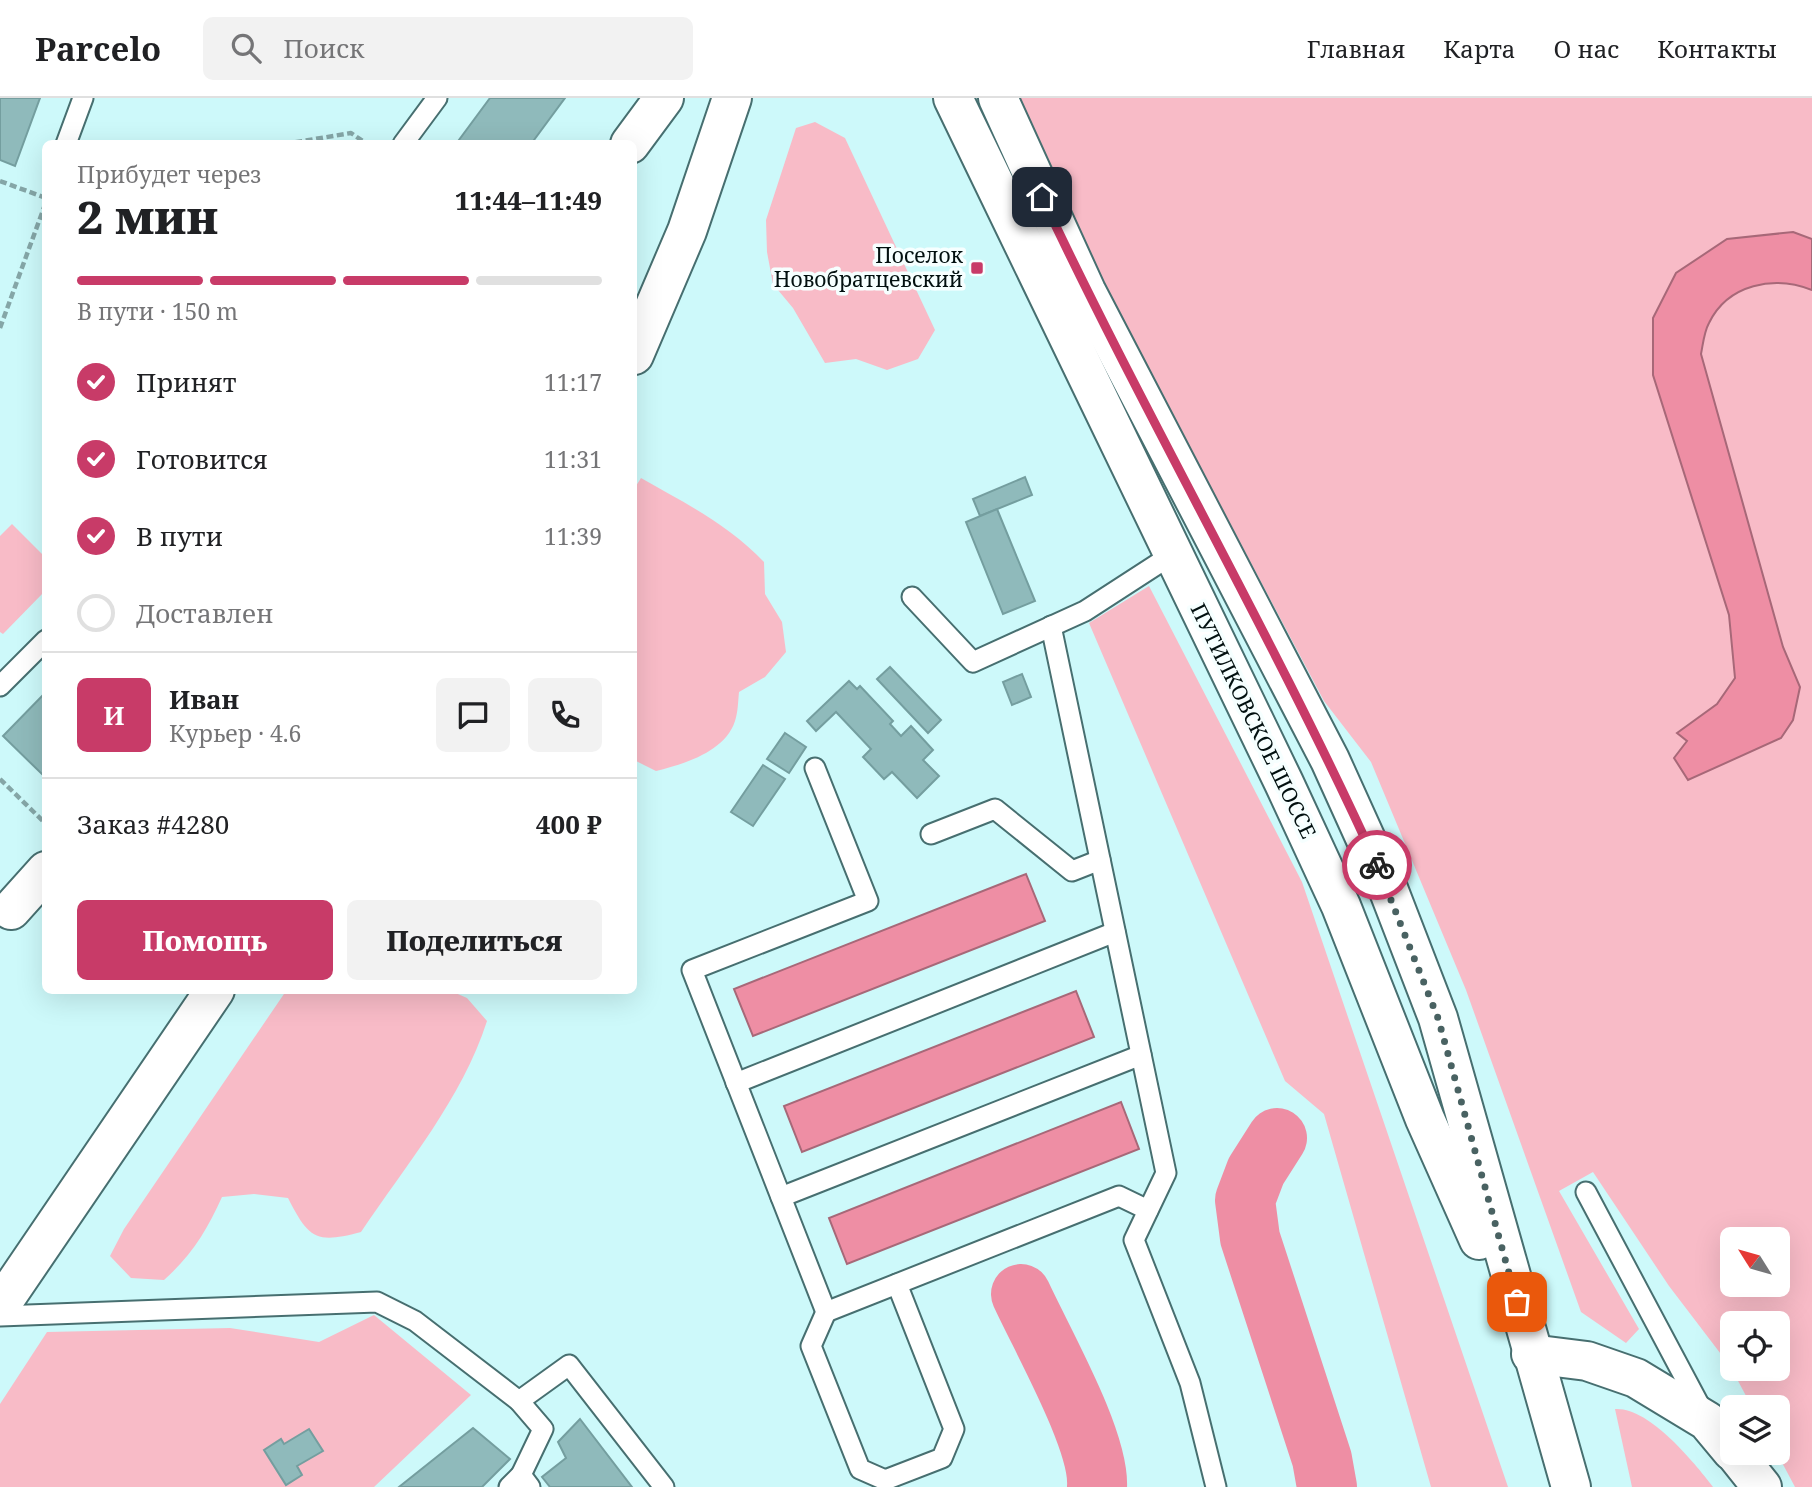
<!DOCTYPE html>
<html lang="ru">
<meta charset="utf-8">
<style>
:root{--surface:#fff;--page:#f2f2f2;--text:#202124;--muted:#757577;--line:#e0e0e0;--accent:#c83b68}
body{margin:0;font-family:"Noto Serif",serif;background:var(--page);color:var(--text);height:100vh;display:flex;flex-direction:column;font-size:26px;white-space:nowrap}
*{box-sizing:border-box;margin:0}
p{font-size:23px;color:var(--muted)}
.icon{flex:none;width:38px;height:38px;fill:none;stroke:currentColor;stroke-width:2;stroke-linecap:round;stroke-linejoin:round}
.map{position:relative;flex:1;overflow:hidden}
.sheet{position:absolute;left:42px;top:42px;width:595px;height:854px;display:flex;flex-direction:column;background:var(--surface);border-radius:10px;box-shadow:0 7px 28px #0002}
.sheet>*{flex:none}
.needle{width:46px;rotate:307deg}
.fabs{position:absolute;left:1720px;top:1129px;display:grid;gap:14px}
.fabs a{display:grid;place-items:center;width:70px;height:70px;border-radius:10px;background:var(--surface);box-shadow:0 7px 28px #0002;font-size:35px}
.pin{position:absolute;display:grid;place-items:center;width:60px;height:60px;color:#fff;margin:-30px;border-radius:14px;box-shadow:0 4px 10px #0006}
.courier{position:absolute;display:grid;place-items:center;width:70px;height:70px;margin:-35px;border:5px solid #c83b68;border-radius:50%;background:#fff;color:#222;box-shadow:0 2px 9px #0007}
.head em{font-style:normal;font-weight:800}
.head div{display:flex;flex-direction:column-reverse}
.head{display:flex;align-items:center;justify-content:space-between;height:119px;padding:0 35px}
h1{font-size:46px;font-weight:800;line-height:52px}
.bar{display:grid;grid-template-columns:repeat(4,1fr);gap:10px 7px;align-content:center;height:84px;padding:0 35px}
.bar i{height:9px;border-radius:5px;background:var(--line)}
.bar .current{background:var(--accent)}
.bar p{grid-column:span 4}
.line{display:flex;align-items:center;gap:18px;padding:0 35px;border-top:2px solid var(--line)}
.line div{flex:1}
.round{display:grid;place-items:center;flex:none;width:74px;height:74px;border-radius:10px;background:var(--page)}
ol{padding:0 35px;list-style:none}
li{display:flex;align-items:center;gap:21px;height:77px}
li p{margin-inline-start:auto}
li .icon{padding:7px;border-radius:50%;background:var(--accent);color:#fff;stroke-width:4}
li:last-child{color:var(--muted)}
li i{width:38px;height:38px;border:4px solid var(--line);border-radius:50%}
.primary-button{display:flex;gap:14px;margin-top:auto;padding:14px 35px}
.primary-button a{flex:1;height:80px;border-radius:10px;background:var(--accent);color:#fff;font-size:28px;font-weight:800;line-height:80px;text-align:center}
.primary-button a+a{background:var(--page);color:var(--text)}
header{display:flex;align-items:center;gap:42px;box-sizing:border-box;height:98px;padding:0 35px;background:var(--surface);border-bottom:2px solid var(--line)}
header strong{font-size:33px}
nav{display:flex;gap:38px;margin-inline-start:auto;font-size:24px}
.search{width:490px;height:63px;background:var(--page);display:flex;align-items:center;gap:18px;box-sizing:border-box;padding:0 24px;border-radius:10px;color:var(--muted);font-size:26px}
.map>svg:first-child{display:block}
.green{fill:#f8bbc7;fill-rule:evenodd}
.water{fill:#ee8ea4;stroke:#a76878;stroke-width:2}
.lines{fill:none;stroke-linecap:round;stroke-linejoin:round}
.river{stroke:#ee8ea4;stroke-width:60}
.building{fill:#8fbabb;stroke:#749e9f;stroke-width:2}
.service-casing{stroke:#476f70;stroke-width:23}
.minor-casing{stroke:#476f70;stroke-width:42}
.tertiary-casing{stroke:#476f70;stroke-width:42}
.secondary-casing{stroke:#476f70;stroke-width:42}
.path{stroke:#85a6a7;stroke-width:4.5;stroke-dasharray:7 3.5;stroke-linecap:butt}
.service{stroke:#fff;stroke-width:19}
.minor{stroke:#fff;stroke-width:38}
.tertiary{stroke:#fff;stroke-width:38}
.secondary{stroke:#fff;stroke-width:38}
.done{stroke:#496262;stroke-width:7;stroke-dasharray:0 12.6}
.route{stroke:#c83b68;stroke-width:9}
.poi-dot{fill:#c83b68;stroke:#f6ffff;stroke-width:2.5}
.labels{text-anchor:middle;stroke-width:7;stroke-linejoin:round;paint-order:stroke}
.poi-label{font-size:21px;fill:#021010;stroke:#f6ffff;text-anchor:end}
.street-label{font-size:21px;fill:#021010;stroke:#f6ffff}
</style>
<header>
<strong>Parcelo</strong>
<div class="search"><svg class="icon" aria-label="search" viewBox="0 0 24 24"><circle cx="10" cy="10" r="6"/><path d="M15 15l6 6"/></svg>Поиск</div>
<nav><a>Главная</a><a>Карта</a><a>О нас</a><a>Контакты</a></nav>
</header>
<div class="map">
<svg width="1812" height="1389" viewBox="0 0 1812 1389">
<rect width="100%" height="100%" fill="#cdf9fa"/>
<g class="green">
<path d="M1017,0h795v141l-19,-7 -140,86v57l76,240 6,63 -18,26 -39,29 9,8 113,-54 -17,-40 -82,-293c2,-10 3,-22 8,-31 19,-39 65,-48 103,-33v1197h-17l-18,-34 1,-46h-26l-22,-41 -61,-80 -76,-114 -34,19 80,138 -13,14 -45,-31 -115,-322 -95,-228 -47,-61 -243,-459zM1732,1141h46v45h-46zM1732,1225h46v45h-46z"/>
<polygon points="815,24 845,40 935,232 918,261 887,272 856,261 825,265 793,210 773,186 767,154 766,122 796,30"/>
<path d="M641,380c44,25 88,47 123,84l1,32 17,28 4,30 -21,25 -26,15c-1,10 -1,20 -4,29 -10,31 -51,43 -79,50l-22,-11v-271z"/>
<polygon points="12,426 45,459 45,493 3,536 0,534 0,438"/>
<polygon points="1149,488 1302,784 1508,1389 1431,1389 1324,1016 1285,983 1089,525"/>
<path d="M286,893h165l16,7 20,23c-25,78 -81,144 -126,211 -45,12 -52,7 -73,-34l-34,-4 -32,3c-15,33 -30,58 -58,83l-33,-2 -21,-22 14,-27z"/>
<polygon points="374,1217 471,1297 374,1389 0,1389 0,1306 47,1234 230,1230 319,1244"/>
<path d="M1615,1311c34,-2 78,52 98,78h-81z"/>
</g>
<g class="water">
<path d="M1793,134l19,7v51c-38,-15 -84,-6 -103,33 -5,9 -6,21 -8,31l82,293 17,40 -7,33 -12,18 -93,42 -14,-22 13,-17 -10,-8 40,-29 18,-26 -6,-63 -76,-240v-57l23,-45 51,-34z"/>
<polygon points="1026,776 1045,823 753,938 734,891"/>
<polygon points="1076,893 1094,939 802,1054 784,1008"/>
<polygon points="1121,1004 1139,1051 847,1166 829,1120"/>
</g>
<g class="lines">
<g class="river">
<polyline points="1277,1040 1256,1073 1245,1102 1250,1140 1322,1361 1327,1389"/>
<path d="M1021,1196c21,46 79,147 76,193"/>
</g>
</g>
<g class="building">
<polygon points="0,0 40,0 15,68 0,62"/>
<polygon points="490,0 565,0 531,46 456,46"/>
<polygon points="1025,379 1032,397 980,418 973,401"/>
<polygon points="997,411 1035,503 1003,516 966,424"/>
<polygon points="890,569 941,622 928,635 877,581"/>
<polygon points="1022,576 1031,599 1012,607 1003,584"/>
<polygon points="849,583 857,591 860,588 893,623 890,626 901,638 911,628 933,652 923,662 939,678 917,700 892,674 884,681 863,659 871,651 836,614 816,633 807,623"/>
<polygon points="46,594 46,680 3,638"/>
<polygon points="785,635 806,649 789,675 767,661"/>
<polygon points="763,667 785,681 753,728 731,714"/>
<polygon points="580,1321 632,1389 550,1389 542,1379 566,1360 558,1344"/>
<polygon points="473,1330 510,1361 482,1389 399,1389"/>
<polygon points="309,1331 323,1353 297,1368 302,1377 286,1387 264,1352 281,1341 284,1346"/>
</g>
<g class="lines">
<defs>
<g id="service">
<polyline points="66,46 83,0"/>
<polyline points="403,46 437,0"/>
<polyline points="912,499 973,564 1085,513 1173,456"/>
<polyline points="1051,528 1166,1075 1134,1142 1190,1285 1216,1389"/>
<polyline points="0,588 46,542"/>
<polyline points="815,670 868,803 692,872 826,1214 1119,1098 1148,1112"/>
<polyline points="931,736 995,711 1072,773 1100,762"/>
<polyline points="736,985 1115,834"/>
<polyline points="1586,1094 1702,1312"/>
<polyline points="781,1099 1141,957"/>
<polyline points="826,1214 811,1248 860,1371 885,1382 942,1360 954,1331 897,1186"/>
<polyline points="0,1218 377,1204 415,1223 519,1303 569,1267 664,1389"/>
<polyline points="519,1303 543,1331 521,1377"/>
<polyline points="509,1389 521,1377 530,1389"/>
</g>
<g id="minor">
<polyline points="630,46 664,0"/>
<polyline points="634,257 687,133 732,0"/>
<polyline points="11,812 46,773"/>
<polyline points="0,1208 215,892"/>
</g>
<g id="tertiary">
<polyline points="1531,1256 1587,1263 1636,1280 1707,1323 1732,1353"/>
<polyline points="1734,1354 1762,1389"/>
</g>
<g id="secondary">
<polyline points="953,0 1284,685 1341,808 1425,1021 1479,1142"/>
<polyline points="998,0 1086,193 1330,662 1387,788 1438,920 1571,1389"/>
</g>
</defs>
<use href="#service" class="service-casing"/>
<use href="#minor" class="minor-casing"/>
<use href="#tertiary" class="tertiary-casing"/>
<use href="#secondary" class="secondary-casing"/>
<g class="path">
<polyline points="285,46 351,35 367,46"/>
<polyline points="0,83 46,100"/>
<polyline points="0,230 46,104"/>
<polyline points="0,681 46,726"/>
</g>
<use href="#service" class="service"/>
<use href="#minor" class="minor"/>
<use href="#tertiary" class="tertiary"/>
<use href="#secondary" class="secondary"/>
</g>
<g class="lines">
<polyline class="done" points="1377,767 1438,920 1517,1204"/>
<path class="route" d="M1042,99c106,225 232,441 335,668"/>
</g>
<rect class="poi-dot" x="970" y="163" width="14" height="14" rx="3.5"/>
<g class="labels">
<g class="poi-label">
<text x="963" y="165">Поселок<tspan x="963" dy="24">Новобратцевский</tspan></text>
</g>
<g class="street-label">
<text transform="translate(1253 623) rotate(64)" y="7">ПУТИЛКОВСКОЕ ШОССЕ</text>
</g>
</g>
</svg>
<div class="fabs">
<a><svg class="needle" viewBox="-14 -14 28 28"><path d="M0-13l5 13h-10z" fill="#e53935"/><path d="M0 13l5-13h-10z" fill="#757577"/></svg></a>
<a><svg class="icon" aria-label="locate" viewBox="0 0 24 24"><circle cx="12" cy="12" r="6"/><path d="M12 2v4M12 18v4M2 12h4M18 12h4"/></svg></a>
<a><svg class="icon" aria-label="layers" viewBox="0 0 24 24"><path d="M12 4l9 5-9 5-9-5zM3 14l9 5 9-5"/></svg></a>
</div>
<div class="pin" style="left:1517px;top:1204px;background:#ea580c"><svg class="icon" aria-label="bag" viewBox="0 0 24 24"><path d="M5 8h14l-1 12H6zM9 8a3 3 0 0 1 6 0"/></svg></div>
<div class="pin" style="left:1042px;top:99px;background:#1f2937"><svg class="icon" aria-label="home" viewBox="0 0 24 24"><path d="M3 11l9-7 9 7M6 9v11h12V9"/></svg></div>
<div class="courier" style="left:1377px;top:767px"><svg class="icon" aria-label="bike" viewBox="0 0 24 24"><circle cx="6" cy="16" r="4"/><circle cx="18" cy="16" r="4"/><path d="M6 16l4-8h5l3 8M10 8l3 8H6M13 5h3"/></svg></div>
<section class="sheet">
<div class="head"><div><h1>2 мин</h1><p>Прибудет через</p></div><em>11:44–11:49</em></div>
<div class="bar"><i class="current"></i><i class="current"></i><i class="current"></i><i></i><p>В пути · 150 m</p></div>
<ol>
<li><svg class="icon" aria-label="check" viewBox="0 0 24 24"><path d="M5 12l5 5 9-10"/></svg>Принят<p>11:17</p></li>
<li><svg class="icon" aria-label="check" viewBox="0 0 24 24"><path d="M5 12l5 5 9-10"/></svg>Готовится<p>11:31</p></li>
<li><svg class="icon" aria-label="check" viewBox="0 0 24 24"><path d="M5 12l5 5 9-10"/></svg>В пути<p>11:39</p></li>
<li><i></i>Доставлен</li>
</ol>
<div class="line" style="height:126px"><b class="round" style="background:var(--accent);color:#fff">И</b><div><b>Иван</b><p>Курьер · 4.6</p></div><a class="round"><svg class="icon" aria-label="chat" viewBox="0 0 24 24"><path d="M4 5h16v11H9l-5 4z"/></svg></a><a class="round"><svg class="icon" aria-label="phone" viewBox="0 0 24 24"><path d="M5 4h4l2 5-3 2q2 4 5 5l2-3 5 2v4C11 20 4 13 5 4z"/></svg></a></div>
<div class="line" style="height:91px"><div>Заказ #4280</div><b>400 ₽</b></div>
<div class="primary-button"><a>Помощь</a><a>Поделиться</a></div>
</section>
</div>
